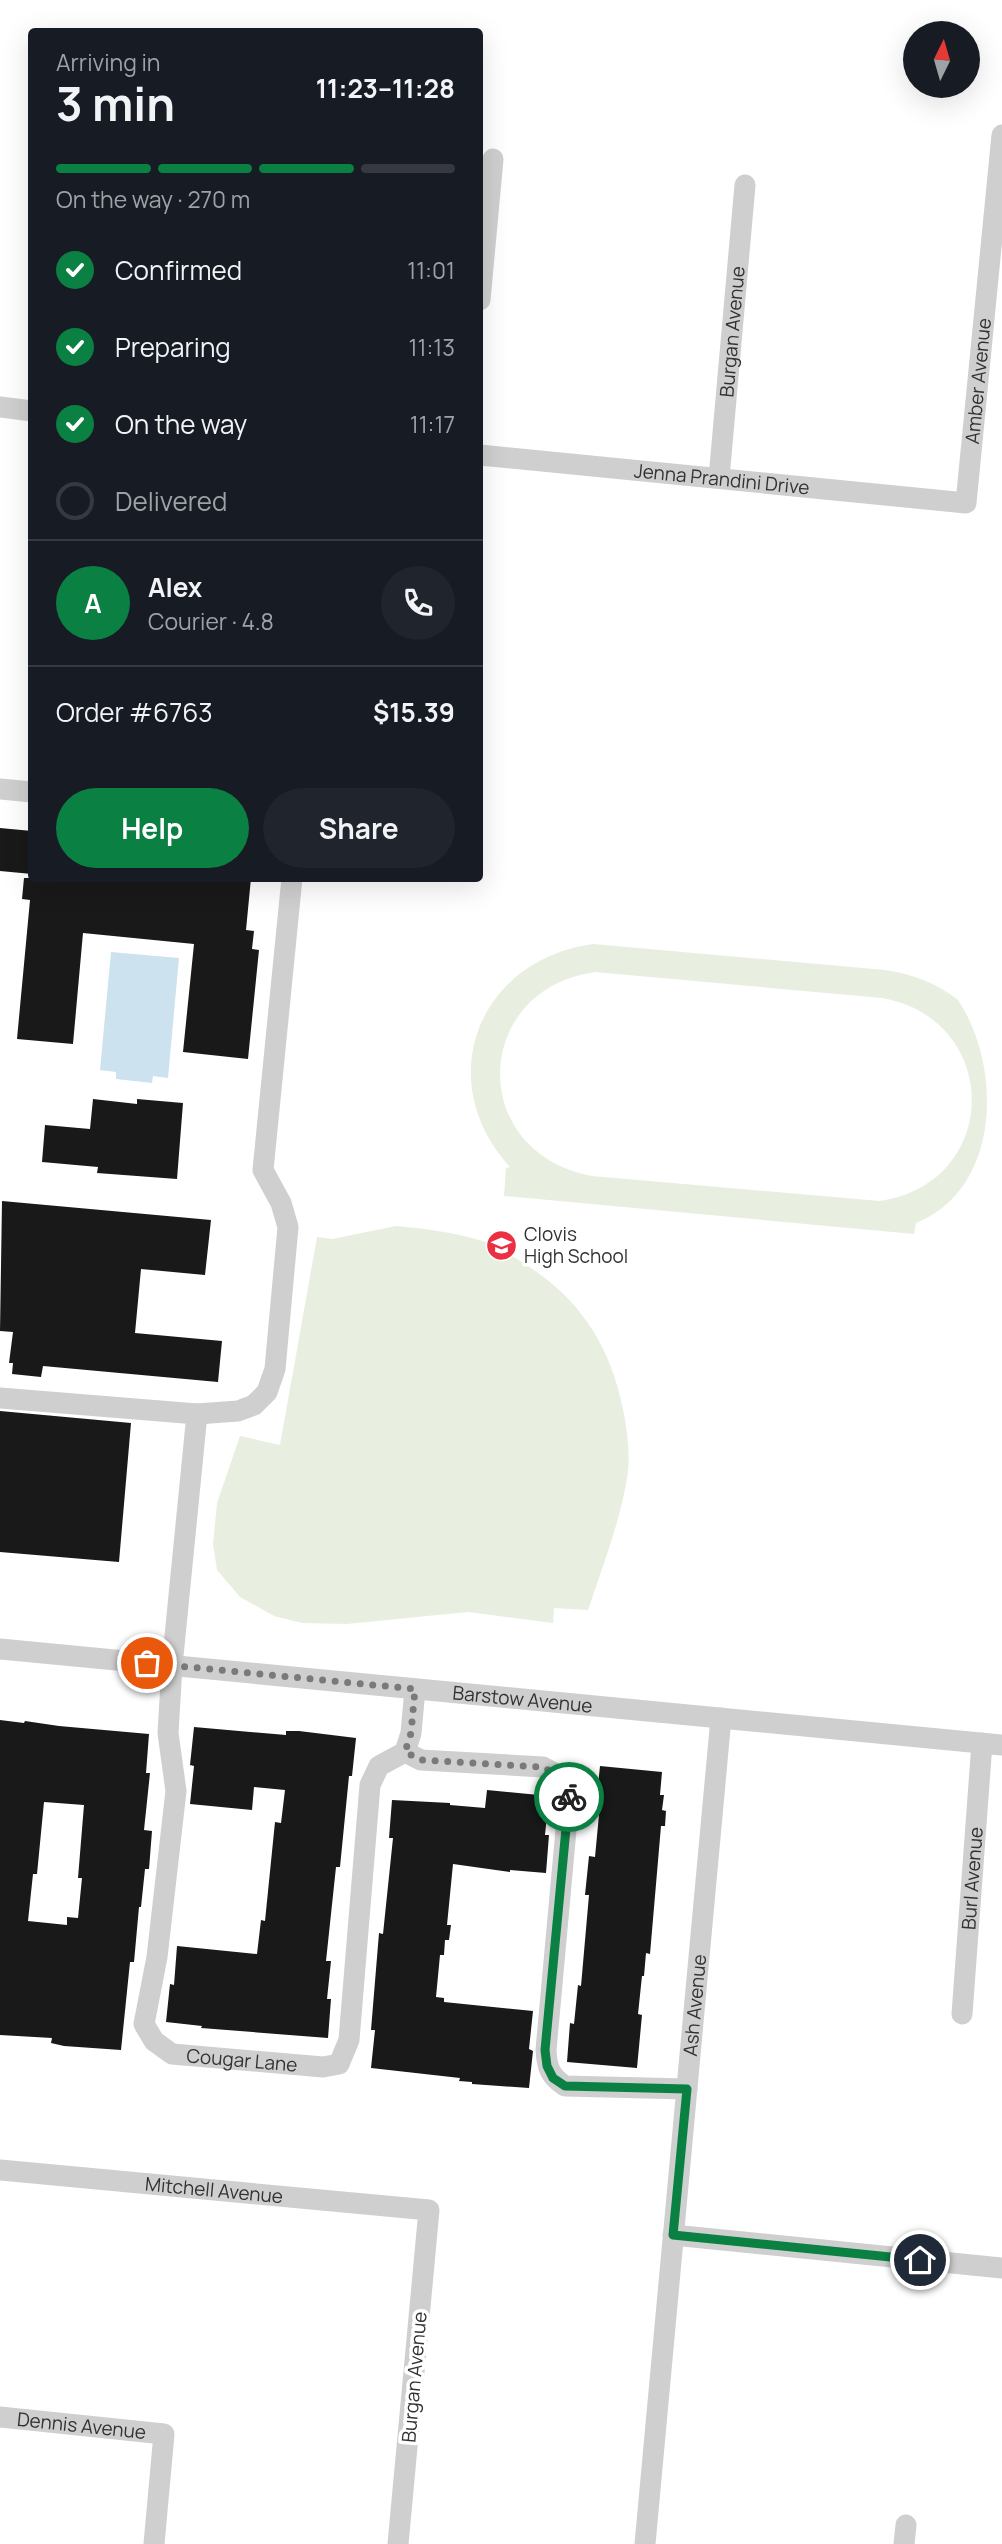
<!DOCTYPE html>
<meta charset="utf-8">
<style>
:root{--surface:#171b24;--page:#20242c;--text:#f1f3f6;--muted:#9ea1a6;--line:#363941;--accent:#0b8043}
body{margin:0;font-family:Manrope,sans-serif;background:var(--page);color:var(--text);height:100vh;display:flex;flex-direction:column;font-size:26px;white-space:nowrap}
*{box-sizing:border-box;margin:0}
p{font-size:23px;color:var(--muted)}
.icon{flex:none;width:38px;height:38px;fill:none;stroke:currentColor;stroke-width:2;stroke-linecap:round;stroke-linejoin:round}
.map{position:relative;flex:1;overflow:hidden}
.sheet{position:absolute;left:28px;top:28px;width:455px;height:854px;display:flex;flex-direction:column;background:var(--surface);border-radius:7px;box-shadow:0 7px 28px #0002}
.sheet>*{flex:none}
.needle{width:46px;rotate:5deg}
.fabs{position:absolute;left:903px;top:21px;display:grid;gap:14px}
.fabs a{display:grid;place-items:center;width:77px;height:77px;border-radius:50%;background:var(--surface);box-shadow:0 7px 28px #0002;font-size:35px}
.pin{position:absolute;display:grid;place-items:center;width:60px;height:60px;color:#fff;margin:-30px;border:4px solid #fff;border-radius:50%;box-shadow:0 2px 7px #0007}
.courier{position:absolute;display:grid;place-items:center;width:70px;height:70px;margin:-35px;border:5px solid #0b8043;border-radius:50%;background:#fff;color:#222;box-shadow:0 2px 9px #0007}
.overview em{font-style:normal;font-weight:700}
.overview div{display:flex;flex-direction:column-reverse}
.overview{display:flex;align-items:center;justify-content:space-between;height:119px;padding:0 28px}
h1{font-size:46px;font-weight:700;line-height:52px}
.bar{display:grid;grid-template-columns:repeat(4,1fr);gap:10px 7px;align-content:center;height:84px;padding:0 28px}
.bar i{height:9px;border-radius:5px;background:var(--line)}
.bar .selected{background:var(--accent)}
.bar p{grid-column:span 4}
.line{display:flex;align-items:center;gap:18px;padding:0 28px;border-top:2px solid var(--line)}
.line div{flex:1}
.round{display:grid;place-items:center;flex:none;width:74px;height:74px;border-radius:37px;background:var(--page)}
ol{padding:0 28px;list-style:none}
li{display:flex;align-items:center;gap:21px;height:77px}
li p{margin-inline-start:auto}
li .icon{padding:7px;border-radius:50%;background:var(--accent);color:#fff;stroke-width:4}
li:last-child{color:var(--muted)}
li i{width:38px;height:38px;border:4px solid var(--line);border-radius:50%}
.cta{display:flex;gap:14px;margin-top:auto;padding:14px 28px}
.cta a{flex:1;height:80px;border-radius:42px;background:var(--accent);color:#fff;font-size:28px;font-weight:700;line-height:80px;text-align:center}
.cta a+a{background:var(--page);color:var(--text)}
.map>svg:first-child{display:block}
.green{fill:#e8efe0;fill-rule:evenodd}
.water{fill:#cce2ef}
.building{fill:#191919;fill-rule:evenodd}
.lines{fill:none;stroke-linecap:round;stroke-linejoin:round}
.minor{stroke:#cfcfcf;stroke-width:21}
.done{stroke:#7a7a7a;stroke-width:7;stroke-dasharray:0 12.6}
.route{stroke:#0b8043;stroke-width:9}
.labels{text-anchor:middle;stroke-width:7;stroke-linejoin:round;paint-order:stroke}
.street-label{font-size:19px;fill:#323232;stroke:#fff}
.poi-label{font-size:19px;fill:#323232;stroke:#fff;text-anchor:start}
</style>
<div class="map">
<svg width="1002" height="2544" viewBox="0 0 1002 2544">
<rect width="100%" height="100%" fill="#fff"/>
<g class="green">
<path d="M593,944l292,26c27,4 52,13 73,30 44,66 44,188 -42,223l-2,11 -410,-38 2,-28 4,-1c-79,-87 -32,-207 83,-223zM595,972l287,26c120,21 120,185 -2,203l-288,-25c-124,-22 -122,-186 3,-204z"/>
<path d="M396,1226c33,3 66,7 98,19 8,3 15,9 23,14 60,36 92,82 106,150 4,20 7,43 5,63 -7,48 -25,93 -40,138l-34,-2 -1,15 -85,-11 -121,12 -45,-1 -28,-7 -34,-19 -23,-27 -4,-26 4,-41 23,-67 40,9 37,-208 15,2z"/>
</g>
<polygon class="water" points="111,952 179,958 168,1078 153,1076 152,1083 116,1079 116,1072 100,1070"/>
<g class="building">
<polygon points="0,828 32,831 32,874 0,871"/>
<polygon points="24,878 251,878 246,930 254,931 252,949 259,950 248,1059 183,1052 194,944 83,933 73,1044 17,1039 30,900 22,899"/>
<polygon points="93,1099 137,1104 137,1099 183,1103 177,1179 97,1173 98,1167 42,1162 45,1125 90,1129"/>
<polygon points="2,1201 211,1220 205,1275 141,1269 135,1333 222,1341 218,1382 43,1366 41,1377 12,1374 13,1363 9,1363 13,1332 0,1331"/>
<polygon points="0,1411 131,1423 119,1562 0,1552"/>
<path d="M0,1720l24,3 1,-2 34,5 90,8 -3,39h4l-6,57 8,1 -3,38h-4l-4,38h-2l-5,55h-4l-9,88 -57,-4 -13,-3 1,-5 -52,-3zM44,1802l40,3 -6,73h4l-4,40 -11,-1v8l-39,-4 5,-47h4z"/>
<polygon points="194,1727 286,1735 286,1731 299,1731 356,1738 352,1776 349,1776 340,1867 336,1867 326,1961 331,1961 327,1999 331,1999 328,2038 201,2028 202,2026 166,2022 170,1984 174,1985 177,1946 257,1954 261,1920 265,1921 275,1822 281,1823 285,1790 254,1787 252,1810 190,1804 194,1766 190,1765"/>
<polygon points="600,1766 662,1772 660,1795 664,1795 662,1810 666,1811 665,1826 661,1826 650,1954 646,1953 644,1976 642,1976 638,2014 642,2015 637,2068 567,2062 570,2023 574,2024 578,1985 581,1986 589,1895 585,1895 589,1856 595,1857 600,1804 596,1804"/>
<polygon points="487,1790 549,1796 545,1835 549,1835 546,1873 510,1870 510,1872 453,1864 447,1925 451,1925 449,1940 445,1940 444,1955 440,1955 436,1997 444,1998 444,2002 533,2011 529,2049 533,2051 529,2088 472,2084 472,2082 459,2081 460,2078 371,2068 375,2030 371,2030 379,1933 383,1934 393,1838 389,1838 392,1800 450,1803 450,1805 485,1808"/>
</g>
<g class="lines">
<g class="minor">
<polyline points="480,300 493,159"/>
<polyline points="0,407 32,411"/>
<path id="s1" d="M480,455l486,48 36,-368"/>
<path id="s2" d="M719,478l26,-293"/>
<polyline points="0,789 32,792"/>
<path id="s3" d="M0,1398l197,16 -25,252 -4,67 8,58 -19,166 -13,67 10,17 18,13 151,13 16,-3 10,-24 21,-255 9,-19 26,-14 6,-19 4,-44"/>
<polyline points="197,1414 238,1411 254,1405 267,1392 275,1369 288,1227 281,1203 263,1170 292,878"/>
<path id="s4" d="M0,1649l1002,96"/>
<path d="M405,1752l16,8 122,7 19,10 7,20 -23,253c1,18 4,26 19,36l122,3"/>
<path id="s5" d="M962,2014l20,-271"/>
<path id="s6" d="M0,2170l429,40 -31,334"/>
<polyline points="673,2235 1002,2268"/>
<path id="s7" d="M0,2417l164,17 -10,110"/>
<path id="s8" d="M645,2544l76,-826"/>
<polyline points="904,2544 906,2525"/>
</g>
</g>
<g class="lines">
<polyline class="done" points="147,1663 415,1689 411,1733 405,1752 421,1760 542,1767 562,1777 569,1797"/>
<polyline class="route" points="569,1797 545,2050 547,2066 553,2078 565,2086 687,2089 673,2235 920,2260"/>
</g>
<defs>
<symbol id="school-disc" viewBox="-11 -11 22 22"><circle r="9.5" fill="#ec3043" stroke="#fff"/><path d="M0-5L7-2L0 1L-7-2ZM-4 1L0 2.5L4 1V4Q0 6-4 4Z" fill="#fff"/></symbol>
</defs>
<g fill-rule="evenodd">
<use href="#school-disc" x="484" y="1228" width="35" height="35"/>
</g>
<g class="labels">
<g class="street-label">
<text dy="7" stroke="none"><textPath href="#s2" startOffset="147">Burgan Avenue</textPath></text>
<text dy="7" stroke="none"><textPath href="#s1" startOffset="611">Amber Avenue</textPath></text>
<text dy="7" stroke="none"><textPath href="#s1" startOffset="243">Jenna Prandini Drive</textPath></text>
<text dy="7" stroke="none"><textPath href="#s4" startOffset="525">Barstow Avenue</textPath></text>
<text dy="7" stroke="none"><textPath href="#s5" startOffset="136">Burl Avenue</textPath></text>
<text dy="7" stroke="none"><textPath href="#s8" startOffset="541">Ash Avenue</textPath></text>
<text dy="7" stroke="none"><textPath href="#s3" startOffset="924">Cougar Lane</textPath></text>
<text dy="7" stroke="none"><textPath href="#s6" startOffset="215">Mitchell Avenue</textPath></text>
<text transform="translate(414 2377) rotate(-85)" y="7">Burgan Avenue</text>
<text dy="7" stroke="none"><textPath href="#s7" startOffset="82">Dennis Avenue</textPath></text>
</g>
<g class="poi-label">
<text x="524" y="1241">Clovis<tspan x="524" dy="22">High School</tspan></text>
</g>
</g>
</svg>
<div class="fabs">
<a><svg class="needle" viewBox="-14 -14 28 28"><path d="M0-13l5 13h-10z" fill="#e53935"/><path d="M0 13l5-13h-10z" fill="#9ea1a6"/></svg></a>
</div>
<div class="pin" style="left:147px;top:1663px;background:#ea580c"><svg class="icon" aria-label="bag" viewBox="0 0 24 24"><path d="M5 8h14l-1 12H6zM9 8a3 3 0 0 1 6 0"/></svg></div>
<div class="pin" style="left:920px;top:2260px;background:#1f2937"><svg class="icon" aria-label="home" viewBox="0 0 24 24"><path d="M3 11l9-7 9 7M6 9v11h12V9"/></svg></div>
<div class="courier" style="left:569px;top:1797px"><svg class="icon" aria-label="bike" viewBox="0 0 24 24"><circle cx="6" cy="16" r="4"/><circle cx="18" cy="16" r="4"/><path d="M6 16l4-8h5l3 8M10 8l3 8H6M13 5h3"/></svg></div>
<section class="sheet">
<div class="overview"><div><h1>3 min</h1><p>Arriving in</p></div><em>11:23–11:28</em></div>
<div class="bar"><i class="selected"></i><i class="selected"></i><i class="selected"></i><i></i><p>On the way · 270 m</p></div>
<ol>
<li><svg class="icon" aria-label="check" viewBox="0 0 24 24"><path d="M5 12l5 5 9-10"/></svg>Confirmed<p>11:01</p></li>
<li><svg class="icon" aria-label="check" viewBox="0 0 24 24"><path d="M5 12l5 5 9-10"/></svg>Preparing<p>11:13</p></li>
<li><svg class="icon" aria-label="check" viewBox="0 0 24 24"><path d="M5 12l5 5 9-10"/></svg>On the way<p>11:17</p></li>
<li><i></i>Delivered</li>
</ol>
<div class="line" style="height:126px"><b class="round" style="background:var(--accent);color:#fff">A</b><div><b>Alex</b><p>Courier · 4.8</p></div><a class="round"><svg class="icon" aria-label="phone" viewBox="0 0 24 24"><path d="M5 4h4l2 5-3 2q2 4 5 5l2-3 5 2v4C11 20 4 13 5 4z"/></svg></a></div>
<div class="line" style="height:91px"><div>Order #6763</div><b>$15.39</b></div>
<div class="cta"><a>Help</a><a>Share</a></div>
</section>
</div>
